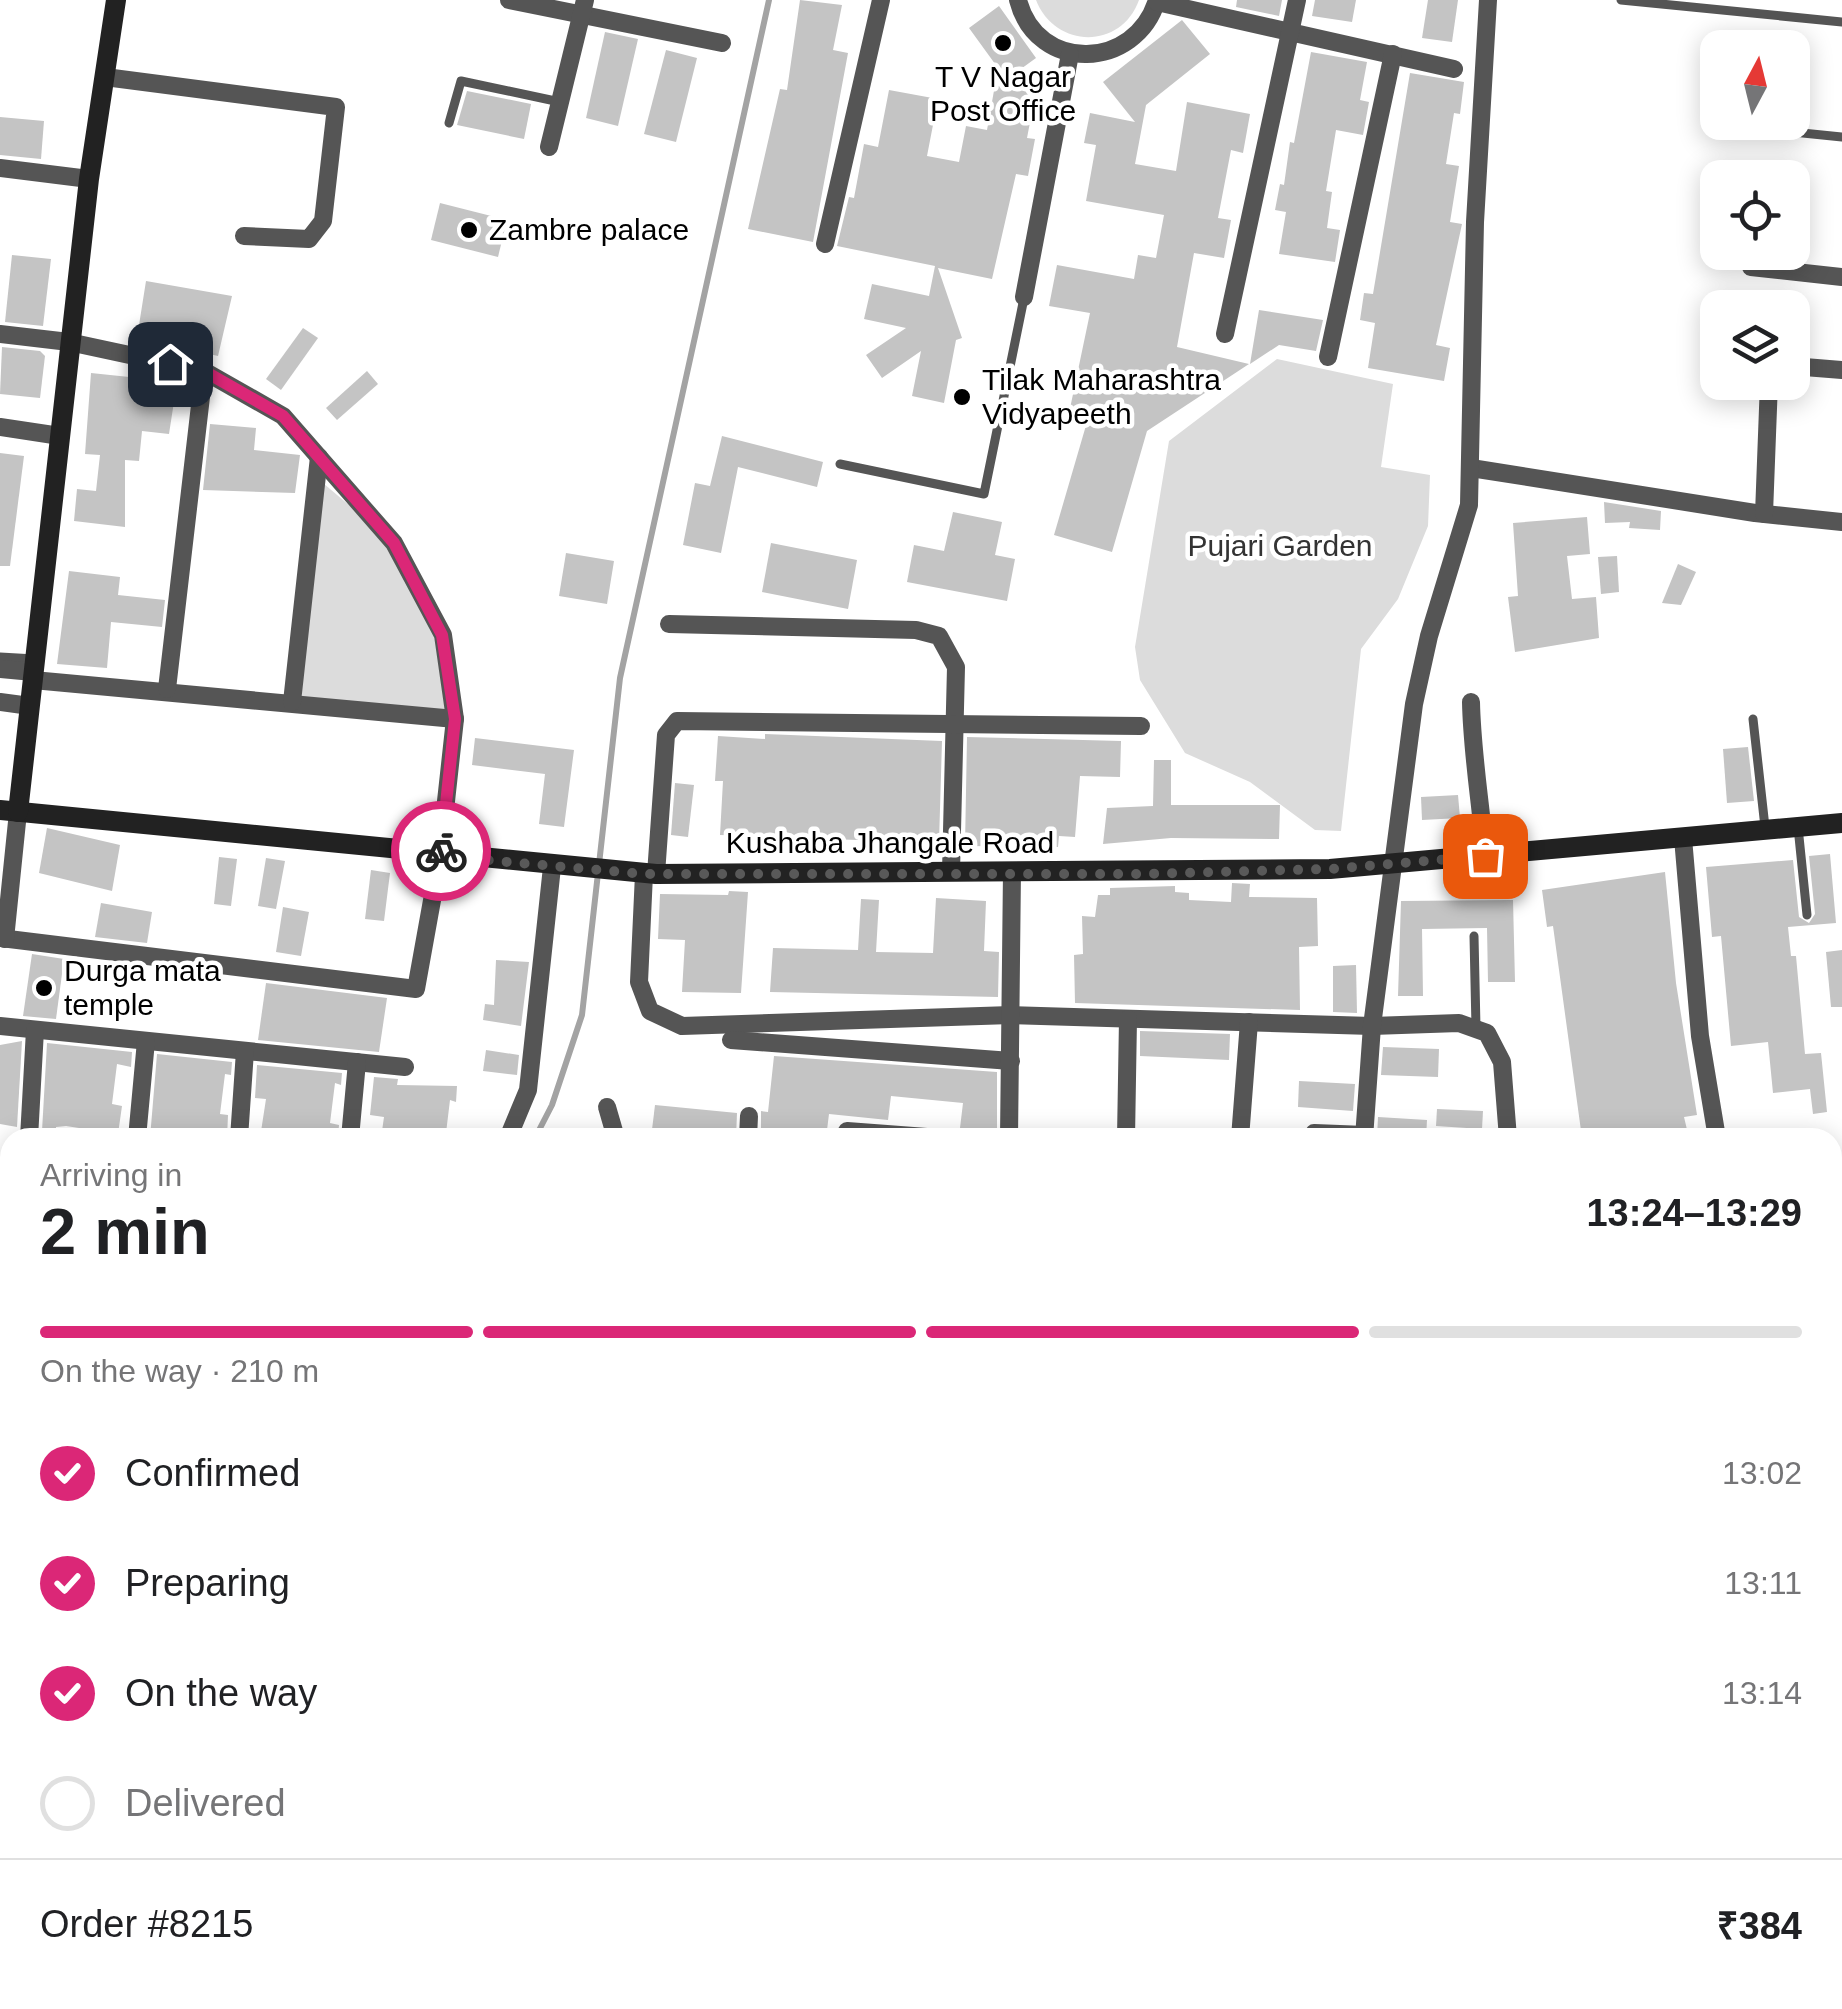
<!DOCTYPE html>
<meta charset="utf-8">
<style>
:root{--surface:#fff;--page:#f2f2f2;--text:#202124;--muted:#757577;--line:#e0e0e0;--accent:#db2777}
body{margin:0;font-family:Helvetica,sans-serif;background:var(--page);color:var(--text);height:100vh;display:flex;flex-direction:column;font-size:38px;white-space:nowrap}
*{box-sizing:border-box;margin:0}
p{font-size:32px;color:var(--muted)}
.icon{flex:none;width:55px;height:55px;fill:none;stroke:currentColor;stroke-width:2;stroke-linecap:round;stroke-linejoin:round}
.map{position:relative;flex:1;overflow:hidden}
.drawer{position:absolute;left:0px;top:1128px;width:1842px;height:882px;display:flex;flex-direction:column;background:var(--surface);border-radius:30px 30px 0 0;box-shadow:0 5px 25px #0003}
.drawer>*{flex:none}
.needle{width:65px;rotate:7deg}
.buttons{position:absolute;left:1700px;top:30px;display:grid;gap:20px}
.buttons a{display:grid;place-items:center;width:110px;height:110px;border-radius:20px;background:var(--surface);box-shadow:0 5px 25px #0003;font-size:50px}
.pin{position:absolute;display:grid;place-items:center;width:85px;height:85px;color:#fff;margin:-42px;border-radius:20px;box-shadow:0 5px 15px #0006}
.courier{position:absolute;display:grid;place-items:center;width:100px;height:100px;margin:-50px;border:8px solid #db2777;border-radius:50%;background:#fff;color:#222;box-shadow:0 2px 12px #0007}
.headline em{font-style:normal;font-weight:600}
.headline div{display:flex;flex-direction:column-reverse}
.headline{display:flex;align-items:center;justify-content:space-between;height:170px;padding:0 40px}
h1{font-size:65px;font-weight:600;line-height:75px}
.bar{display:grid;grid-template-columns:repeat(4,1fr);gap:15px 10px;align-content:center;height:120px;padding:0 40px}
.bar i{height:12px;border-radius:8px;background:var(--line)}
.bar .selected{background:var(--accent)}
.bar p{grid-column:span 4}
.line{display:flex;align-items:center;gap:25px;padding:0 40px;border-top:2px solid var(--line)}
.line div{flex:1}
ol{padding:0 40px;list-style:none}
li{display:flex;align-items:center;gap:30px;height:110px}
li p{margin-inline-start:auto}
li .icon{padding:10px;border-radius:50%;background:var(--accent);color:#fff;stroke-width:4}
li:last-child{color:var(--muted)}
li i{width:55px;height:55px;border:5px solid var(--line);border-radius:50%}
.map>svg:first-child{display:block}
.green{fill:#dcdcdc}
.lines{fill:none;stroke-linecap:round;stroke-linejoin:round}
.stream{stroke:#a3a3a3;stroke-width:6}
.building{fill:#c4c4c4}
.lane{stroke:#555;stroke-width:9}
.street{stroke:#555;stroke-width:18}
.secondary{stroke:#222;stroke-width:20}
.done{stroke:#595959;stroke-width:10;stroke-dasharray:0 18}
.route{stroke:#db2777;stroke-width:12}
.poi-dot{fill:#000;stroke:#fff;stroke-width:4}
.labels{text-anchor:middle;stroke-width:9;stroke-linejoin:round;paint-order:stroke}
.poi-label{font-size:30px;fill:#000;stroke:#fff;text-anchor:start}
.park-label{font-size:30px;fill:#333;stroke:#fff}
.street-label{font-size:30px;fill:#000;stroke:#fff}
</style>
<div class="map">
<svg width="1842" height="2009" viewBox="0 0 1842 2009">
<rect width="100%" height="100%" fill="#fff"/>
<g class="green">
<path d="M1036,0h103c-18,50 -84,49 -103,0z"/>
<polygon points="1277,359 1393,384 1381,467 1430,475 1428,526 1398,599 1361,649 1341,831 1315,830 1250,782 1185,753 1140,680 1135,647 1169,441"/>
<polygon points="317,478 394,543 434,633 448,711 301,703"/>
</g>
<g class="lines">
<polyline class="stream" points="535,1138 552,1105 582,1015 620,678 769,0"/>
</g>
<g class="building">
<polygon points="800,0 842,5 833,50 848,53 813,242 748,229 780,89 787,90"/>
<polygon points="1237,0 1282,0 1279,16 1236,7"/>
<polygon points="1315,0 1356,0 1352,22 1312,16"/>
<polygon points="1428,0 1458,0 1452,42 1422,38"/>
<polygon points="999,6 1036,58 1000,84 1036,91 1027,138 1035,139 1028,176 1016,174 992,279 938,268 962,338 956,340 944,403 912,396 921,351 882,378 866,355 906,328 864,319 872,284 929,296 935,266 837,246 849,197 854,198 864,144 878,147 889,90 938,99 927,156 959,162 966,126 987,130 998,68 969,28"/>
<polygon points="1182,20 1210,54 1146,105 1135,164 1176,171 1187,102 1250,114 1243,153 1231,150 1218,218 1231,220 1224,258 1194,253 1177,347 1249,364 1147,431 1112,552 1054,535 1087,422 1068,418 1090,313 1049,306 1057,265 1134,279 1138,255 1156,258 1164,215 1086,201 1096,145 1084,143 1090,113 1135,122 1103,82"/>
<polygon points="605,32 638,39 618,126 586,118"/>
<polygon points="666,50 697,58 676,142 644,134"/>
<polygon points="1311,52 1367,62 1360,100 1369,102 1363,135 1336,130 1326,191 1332,192 1327,228 1340,230 1335,262 1279,254 1286,212 1275,210 1280,184 1284,185 1290,142 1294,143"/>
<polygon points="1410,73 1464,82 1460,114 1454,113 1446,164 1459,166 1450,222 1462,224 1436,345 1450,348 1444,381 1368,368 1375,323 1360,320 1364,293 1373,294"/>
<polygon points="467,91 531,104 524,139 457,125"/>
<polygon points="0,117 44,121 41,159 0,155"/>
<polygon points="440,203 507,220 498,257 431,240"/>
<polygon points="12,255 51,259 43,326 5,322"/>
<polygon points="146,281 232,296 218,356 170,345 170,349 136,344"/>
<polygon points="1259,310 1323,320 1316,351 1279,345 1250,364"/>
<polygon points="303,328 318,338 281,390 266,379"/>
<polygon points="2,347 40,351 45,356 40,398 0,394"/>
<polygon points="367,371 378,384 337,420 326,408"/>
<polygon points="91,373 177,382 169,434 142,431 139,461 125,460 125,527 74,521 77,489 96,491 100,455 85,454"/>
<polygon points="210,424 256,428 254,450 300,455 295,493 203,490"/>
<polygon points="722,436 823,462 817,487 738,467 721,553 683,545 695,483 710,486"/>
<polygon points="0,453 24,456 10,566 0,566"/>
<polygon points="1604,502 1661,511 1660,530 1629,528 1630,522 1605,523"/>
<polygon points="953,512 1002,522 995,555 1015,559 1007,601 907,582 914,545 944,551"/>
<polygon points="1587,517 1590,554 1567,556 1572,599 1596,597 1599,638 1515,652 1508,597 1518,596 1513,523"/>
<polygon points="771,543 857,560 848,609 762,592"/>
<polygon points="566,553 614,561 607,604 559,596"/>
<polygon points="1617,556 1619,592 1601,594 1598,557"/>
<polygon points="1678,564 1696,572 1681,605 1662,603"/>
<polygon points="69,571 120,577 118,595 165,600 162,627 111,622 107,668 57,664"/>
<polygon points="765,734 942,741 939,843 720,835 723,781 715,781 718,736 765,739"/>
<polygon points="967,737 1121,741 1120,777 1080,776 1075,837 1059,836 1058,847 965,846"/>
<polygon points="475,738 574,750 564,827 539,824 545,774 472,765"/>
<polygon points="1748,747 1754,801 1727,803 1723,749"/>
<polygon points="1154,760 1171,760 1171,805 1280,805 1279,839 1171,838 1103,844 1107,808 1153,806"/>
<polygon points="675,783 694,785 688,837 671,835"/>
<polygon points="1458,795 1460,818 1422,820 1421,797"/>
<polygon points="47,828 120,845 112,891 39,873"/>
<polygon points="1830,854 1836,923 1788,927 1791,956 1796,956 1805,1054 1821,1053 1827,1112 1813,1114 1810,1089 1773,1093 1768,1042 1731,1046 1721,936 1712,937 1706,867 1793,860 1799,917 1809,923 1815,914 1809,856"/>
<polygon points="219,857 237,859 231,906 214,904"/>
<polygon points="266,858 285,861 276,909 258,906"/>
<polygon points="371,870 390,873 384,921 365,919"/>
<polygon points="1665,872 1676,983 1697,1115 1684,1117 1689,1138 1582,1138 1553,926 1547,927 1542,890"/>
<polygon points="1232,883 1250,884 1249,897 1317,898 1318,946 1299,947 1300,1010 1075,1003 1074,955 1083,954 1082,916 1095,917 1098,895 1110,895 1110,888 1175,886 1175,892 1189,893 1189,900 1231,902"/>
<polygon points="729,891 748,892 741,993 682,992 685,940 658,939 660,894 728,895"/>
<polygon points="936,898 986,901 984,951 999,952 998,997 770,992 773,948 858,950 861,899 879,900 876,952 933,953"/>
<polygon points="1513,900 1515,982 1488,982 1487,928 1422,929 1423,996 1398,996 1401,901"/>
<polygon points="101,903 152,912 147,943 95,937"/>
<polygon points="283,907 309,912 301,956 276,952"/>
<polygon points="1842,950 1842,1007 1831,1007 1826,952"/>
<polygon points="32,954 64,959 56,1019 23,1016"/>
<polygon points="496,960 529,962 521,1026 483,1020 485,1004 494,1005"/>
<polygon points="1356,965 1357,1013 1333,1012 1333,966"/>
<polygon points="266,983 387,998 379,1052 258,1040"/>
<polygon points="1140,1031 1230,1034 1229,1060 1140,1056"/>
<polygon points="22,1041 17,1127 0,1124 0,1045"/>
<polygon points="47,1043 132,1052 131,1067 117,1064 112,1104 122,1106 118,1134 66,1126 56,1127 56,1133 42,1131"/>
<polygon points="1383,1047 1439,1049 1438,1077 1381,1075"/>
<polygon points="486,1050 519,1055 517,1075 483,1071"/>
<polygon points="157,1054 232,1062 231,1075 225,1074 220,1114 228,1115 227,1138 150,1138"/>
<polygon points="774,1056 997,1072 997,1131 960,1128 963,1103 891,1096 888,1120 829,1114 826,1138 761,1138 761,1111 768,1112"/>
<polygon points="257,1065 342,1073 341,1085 335,1083 330,1123 339,1125 338,1138 260,1138 266,1099 255,1098"/>
<polygon points="374,1077 398,1079 397,1085 457,1086 456,1102 450,1100 446,1133 416,1129 415,1138 381,1138 384,1117 370,1115"/>
<polygon points="1299,1081 1355,1084 1353,1111 1298,1107"/>
<polygon points="655,1105 737,1113 736,1138 651,1138"/>
<polygon points="1437,1109 1483,1111 1482,1129 1436,1126"/>
<polygon points="1378,1117 1427,1120 1426,1138 1377,1138"/>
</g>
<g class="lines">
<g class="lane">
<polyline points="1621,0 1842,22"/>
<polyline points="449,123 461,81 560,102"/>
<polyline points="1764,129 1842,137"/>
<polyline points="840,464 984,494 1024,298"/>
<polyline points="0,657 35,659"/>
<polyline points="1753,719 1765,827"/>
<polyline points="1798,827 1807,915"/>
<polyline points="1474,936 1476,1028"/>
<polyline points="0,1835 10,1836"/>
<polyline points="1832,1868 1835,1919"/>
<polyline points="617,2009 618,2000"/>
<polyline points="659,2009 659,2000"/>
<polyline points="849,2009 851,2000"/>
<polyline points="944,2009 946,2000"/>
</g>
<g class="street">
<polyline points="509,0 722,43"/>
<path d="M1018,0c19,74 118,70 139,0"/>
<polyline points="1157,2 1454,69"/>
<polyline points="105,77 336,107 323,221 309,239 244,236"/>
<polyline points="549,147 585,0"/>
<polyline points="0,168 89,179"/>
<polyline points="825,244 881,0"/>
<polyline points="1751,267 1842,277"/>
<polyline points="1024,297 1070,54"/>
<polyline points="0,334 69,342 204,371 283,416 394,543 443,635 455,719 440,856 416,989 0,938"/>
<polyline points="1225,334 1297,0"/>
<polyline points="1328,357 1393,54"/>
<polyline points="1792,366 1842,370"/>
<polyline points="0,427 60,436"/>
<polyline points="1471,468 1755,513 1842,522"/>
<polyline points="1764,514 1769,382"/>
<polyline points="669,624 916,630 939,636 956,667 951,872"/>
<polyline points="0,669 33,672"/>
<polyline points="33,680 455,719"/>
<polyline points="167,689 204,371"/>
<polyline points="0,702 30,706"/>
<polyline points="292,702 319,457"/>
<path d="M1471,702c1,52 10,102 14,154"/>
<polyline points="1683,838 1700,1036 1717,1138"/>
<polyline points="644,874 639,982 650,1011 682,1026 1011,1015 1372,1026 1459,1023 1487,1033 1502,1062 1508,1138"/>
<polyline points="656,874 666,735 677,721 1141,726"/>
<polyline points="5,939 18,812"/>
<polyline points="0,1026 405,1067"/>
<polyline points="731,1040 1011,1061"/>
<polyline points="607,1107 616,1138"/>
<polyline points="1314,1133 1365,1135"/>
<polyline points="29,1138 35,1030"/>
<polyline points="137,1138 146,1041"/>
<polyline points="239,1138 245,1051"/>
<polyline points="350,1138 357,1062"/>
<polyline points="508,1138 528,1090 552,867"/>
<polyline points="748,1138 749,1116"/>
<polyline points="847,1138 847,1131 940,1138"/>
<polyline points="1009,1138 1012,871"/>
<polyline points="1126,1138 1128,1019"/>
<polyline points="1240,1138 1249,1022"/>
<polyline points="1364,1138 1372,1026 1414,704 1429,636 1469,505 1475,222 1488,0"/>
<polyline points="1,1269 9,1166"/>
<polyline points="1832,1304 1842,1314"/>
<polyline points="0,1414 10,1415"/>
<polyline points="1832,1536 1836,1536"/>
<polyline points="223,2000 224,2009"/>
<polyline points="1484,2000 1485,2009"/>
<polyline points="1662,2000 1663,2009"/>
<polyline points="1778,2000 1779,2009"/>
</g>
<g class="secondary">
<polyline points="0,810 656,874 1330,869 1842,823"/>
<polyline points="18,812 89,179 116,0"/>
<polyline points="0,1617 10,1618"/>
<polyline points="0,1648 10,1649"/>
<polyline points="1832,1919 1842,1919"/>
<polyline points="1832,1948 1842,1948"/>
<polyline points="1221,2000 1221,2009"/>
<polyline points="1251,2000 1251,2009"/>
</g>
</g>
<g class="lines">
<polyline class="done" points="441,851 440,856 644,874 1140,874 1330,869 1485,856"/>
<polyline class="route" points="170,364 204,371 283,416 394,543 442,635 455,719 441,851"/>
</g>
<g class="poi-dot">
<circle cx="1003" cy="43" r="10"/>
<circle cx="469" cy="230" r="10"/>
<circle cx="962" cy="397" r="10"/>
<circle cx="44" cy="988" r="10"/>
</g>
<g class="labels">
<g class="poi-label">
<text x="1003" y="87" text-anchor="middle">T V Nagar<tspan x="1003" dy="34">Post Office</tspan></text>
<text x="489" y="240">Zambre palace</text>
<text x="982" y="390">Tilak Maharashtra<tspan x="982" dy="34">Vidyapeeth</tspan></text>
<text x="64" y="981">Durga mata<tspan x="64" dy="34">temple</tspan></text>
</g>
<g class="park-label">
<text x="1280" y="556">Pujari Garden</text>
</g>
<g class="street-label">
<text x="890" y="853">Kushaba Jhangale Road</text>
</g>
</g>
</svg>
<div class="buttons">
<a><svg class="needle" viewBox="-14 -14 28 28"><path d="M0-13l5 13h-10z" fill="#e53935"/><path d="M0 13l5-13h-10z" fill="#757577"/></svg></a>
<a><svg class="icon" aria-label="locate" viewBox="0 0 24 24"><circle cx="12" cy="12" r="6"/><path d="M12 2v4M12 18v4M2 12h4M18 12h4"/></svg></a>
<a><svg class="icon" aria-label="layers" viewBox="0 0 24 24"><path d="M12 4l9 5-9 5-9-5zM3 14l9 5 9-5"/></svg></a>
</div>
<div class="pin" style="left:1485px;top:856px;background:#ea580c"><svg class="icon" aria-label="bag" viewBox="0 0 24 24"><path d="M5 8h14l-1 12H6zM9 8a3 3 0 0 1 6 0"/></svg></div>
<div class="pin" style="left:170px;top:364px;background:#1f2937"><svg class="icon" aria-label="home" viewBox="0 0 24 24"><path d="M3 11l9-7 9 7M6 9v11h12V9"/></svg></div>
<div class="courier" style="left:441px;top:851px"><svg class="icon" aria-label="bike" viewBox="0 0 24 24"><circle cx="6" cy="16" r="4"/><circle cx="18" cy="16" r="4"/><path d="M6 16l4-8h5l3 8M10 8l3 8H6M13 5h3"/></svg></div>
<section class="drawer">
<div class="headline"><div><h1>2 min</h1><p>Arriving in</p></div><em>13:24–13:29</em></div>
<div class="bar"><i class="selected"></i><i class="selected"></i><i class="selected"></i><i></i><p>On the way · 210 m</p></div>
<ol>
<li><svg class="icon" aria-label="check" viewBox="0 0 24 24"><path d="M5 12l5 5 9-10"/></svg>Confirmed<p>13:02</p></li>
<li><svg class="icon" aria-label="check" viewBox="0 0 24 24"><path d="M5 12l5 5 9-10"/></svg>Preparing<p>13:11</p></li>
<li><svg class="icon" aria-label="check" viewBox="0 0 24 24"><path d="M5 12l5 5 9-10"/></svg>On the way<p>13:14</p></li>
<li><i></i>Delivered</li>
</ol>
<div class="line" style="height:130px"><div>Order #8215</div><b>₹384</b></div>
</section>
</div>
